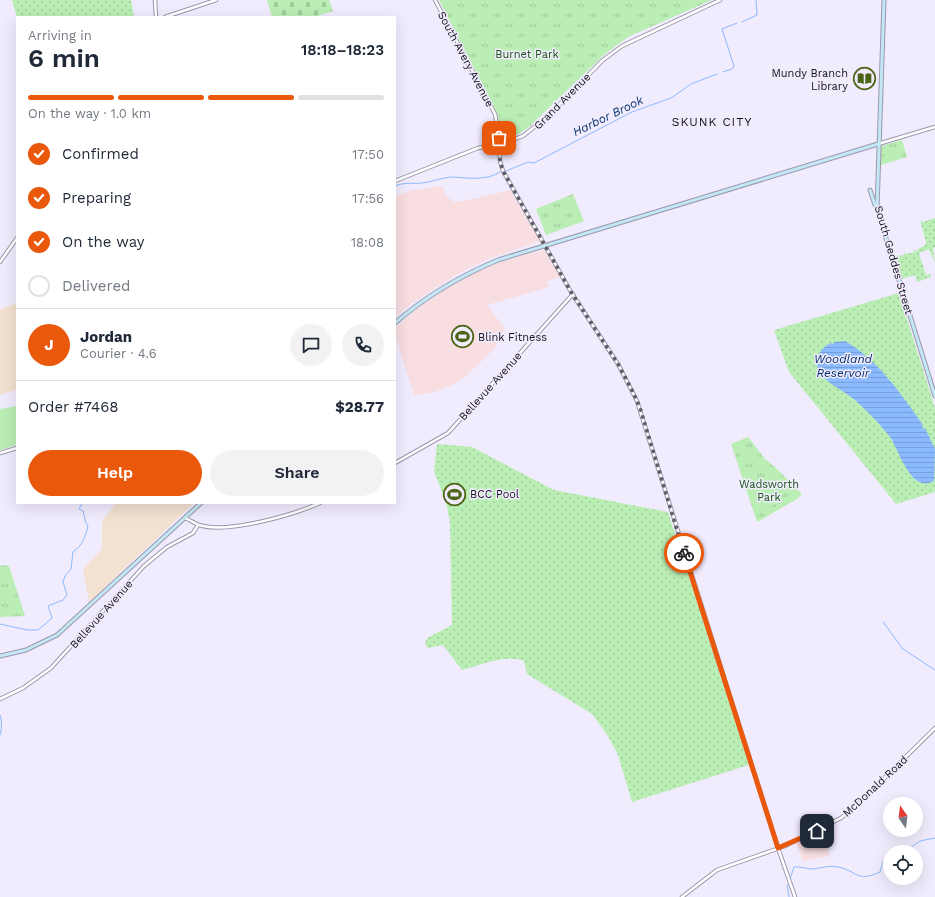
<!DOCTYPE html>
<meta charset="utf-8">
<style>
:root{--surface:#fff;--page:#f2f2f3;--text:#1f2937;--muted:#747a83;--line:#e0e1e3;--accent:#ea580c}
body{margin:0;font-family:"Work Sans",sans-serif;background:var(--page);color:var(--text);height:100vh;display:flex;flex-direction:column;font-size:15px;white-space:nowrap}
*{box-sizing:border-box;margin:0}
p{font-size:13px;color:var(--muted)}
.icon{flex:none;width:22px;height:22px;fill:none;stroke:currentColor;stroke-width:2;stroke-linecap:round;stroke-linejoin:round}
.map{position:relative;flex:1;overflow:hidden}
.details{position:absolute;left:16px;top:16px;width:380px;height:488px;display:flex;flex-direction:column;background:var(--surface);border-radius:0px;box-shadow:0 4px 16px #0002}
.details>*{flex:none}
.needle{width:26px;rotate:346deg}
.fabs{position:absolute;left:883px;top:797px;display:grid;gap:8px}
.fabs a{display:grid;place-items:center;width:40px;height:40px;border-radius:50%;background:var(--surface);box-shadow:0 4px 16px #0002;font-size:20px}
.pin{position:absolute;display:grid;place-items:center;width:34px;height:34px;color:#fff;margin:-17px;border-radius:8px;box-shadow:0 2px 6px #0006}
.courier{position:absolute;display:grid;place-items:center;width:40px;height:40px;margin:-20px;border:3px solid #ea580c;border-radius:50%;background:#fff;color:#222;box-shadow:0 1px 5px #0007}
.overview em{font-style:normal;font-weight:600}
.overview div{display:flex;flex-direction:column-reverse}
.overview{display:flex;align-items:center;justify-content:space-between;height:68px;padding:0 12px}
h1{font-size:26px;font-weight:600;line-height:30px}
.bar{display:grid;grid-template-columns:repeat(4,1fr);gap:6px 4px;align-content:center;height:48px;padding:0 12px}
.bar i{height:5px;border-radius:3px;background:var(--line)}
.bar .active{background:var(--accent)}
.bar p{grid-column:span 4}
.line{display:flex;align-items:center;gap:10px;padding:0 12px;border-top:1px solid var(--line)}
.line div{flex:1}
.round{display:grid;place-items:center;flex:none;width:42px;height:42px;border-radius:21px;background:var(--page)}
ol{padding:0 12px;list-style:none}
li{display:flex;align-items:center;gap:12px;height:44px}
li p{margin-inline-start:auto}
li .icon{padding:4px;border-radius:50%;background:var(--accent);color:#fff;stroke-width:4}
li:last-child{color:var(--muted)}
li i{width:22px;height:22px;border:2px solid var(--line);border-radius:50%}
.cta{display:flex;gap:8px;margin-top:auto;padding:8px 12px}
.cta a{flex:1;height:46px;border-radius:24px;background:var(--accent);color:#fff;font-size:16px;font-weight:600;line-height:46px;text-align:center}
.cta a+a{background:var(--page);color:var(--text)}
.map>svg:first-child{display:block}
.commercial{fill:#f8dde1}
.education{fill:#f3e1d1}
.grass{fill:url(#grass-dots)}
.cemetery{fill:url(#cemetery-stones)}
.park{fill:url(#park-tufts)}
.pitch{fill:#baeeb4}
.water{fill:url(#water-rules)}
.lines{fill:none;stroke-linecap:round;stroke-linejoin:round}
.stream{stroke:#8bbaff;stroke-width:1}
.tertiary-casing{stroke:#9d97ac;stroke-width:4.5}
.secondary-casing{stroke:#9d97ac;stroke-width:5}
.tertiary{stroke:#fff;stroke-width:2.5}
.secondary{stroke:#c2e8f5;stroke-width:3}
.done{stroke:#625e6a;stroke-width:4;stroke-dasharray:0 7.2}
.route{stroke:#ea580c;stroke-width:5}
.labels{text-anchor:middle;stroke-width:3;stroke-linejoin:round;paint-order:stroke}
.park-label{font-size:11px;fill:#175212;stroke:#f1ebfe}
.street-label{font-size:11px;fill:#15121a;stroke:#f1ebfe}
.poi-label{font-size:11px;fill:#15121a;stroke:#f1ebfe;text-anchor:start}
.water-label{font-size:12px;font-style:italic;fill:#03316c;stroke:#f1ebfe}
.neighbourhood-label{font-size:12px;letter-spacing:1px;fill:#15121a;stroke:#f1ebfe}
</style>
<div class="map">
<svg width="935" height="897" viewBox="0 0 935 897">
<defs>
<pattern id="grass-dots" width="8" height="8" patternUnits="userSpaceOnUse"><rect width="8" height="8" fill="#baeeb4"/><path d="M2 2h.1M6 6h.1" fill="none" stroke="#9fcb9a" stroke-width="1.8" stroke-linecap="round"/></pattern>
<pattern id="cemetery-stones" width="16" height="16" patternUnits="userSpaceOnUse"><rect width="16" height="16" fill="#baeeb4"/><path d="M2 7V4a2 2 0 0 1 4 0v3zM10 15v-3a2 2 0 0 1 4 0v3z" fill="#9fcb9a"/></pattern>
<pattern id="park-tufts" width="24" height="20" patternUnits="userSpaceOnUse"><rect width="24" height="20" fill="#baeeb4"/><path d="M3 7l-1-3M5 7V3M7 7l1-3M15 17l-1-3M17 17v-4M19 17l1-3" fill="none" stroke="#9fcb9a"/></pattern>
<pattern id="water-rules" width="6" height="5" patternUnits="userSpaceOnUse"><rect width="6" height="5" fill="#8bbaff"/><path d="M0 2.5h6" fill="none" stroke="#779fda"/></pattern>
</defs>
<rect width="100%" height="100%" fill="#f1ebfe"/>
<g class="commercial">
<polygon points="443,186 446,196 454,202 474,199 510,190 540,241 488,259 456,275 411,304 395,317 395,196 413,190"/>
<polygon points="542,250 544,250 560,277 546,282 549,287 487,305 505,329 494,349 465,377 452,385 435,392 414,395 395,334 395,328 417,309 450,286 474,273 500,262"/>
<polygon points="823,830 830,856 803,861 796,842"/>
</g>
<g class="education">
<polygon points="17,303 17,390 0,395 0,309"/>
<polygon points="116,503 194,503 89,602 83,569 102,549 102,521"/>
</g>
<g class="grass">
<polygon points="12,0 131,0 134,17 17,17"/>
<polygon points="935,218 935,247 933,248 935,263 929,249 919,253 926,275 931,274 931,277 917,282 915,275 902,279 895,256 904,255 905,252 906,254 915,252 914,250 918,251 918,249 925,245 926,242 920,220 923,222"/>
<polygon points="899,293 935,408 935,492 896,504 789,372 774,330"/>
<path d="M437,444l35,3 82,43 114,22 81,253 -117,37 -14,-47 -10,-19 -16,-22 -65,-40 -3,-13c-19,-7 -43,4 -62,9l-19,-25 -15,3 -3,-4 2,-6 25,-13 -2,-103 -4,-20 -12,-30z"/>
</g>
<polygon class="cemetery" points="267,0 329,0 333,11 314,17 272,17"/>
<g class="park">
<path d="M439,0h273l-84,37 -23,17 -76,73c-8,6 -18,12 -28,9l-3,-21z"/>
<polygon points="902,140 907,157 881,165 881,146"/>
<polygon points="573,194 584,221 546,235 536,209"/>
<polygon points="748,437 765,459 774,466 802,494 797,499 757,522 731,444"/>
<polygon points="0,565 9,566 25,616 0,617"/>
</g>
<g class="pitch">
<polygon points="17,406 17,445 0,450 0,409"/>
<path d="M755,487c11,-2 23,3 25,15l-13,6 -8,1 -6,-19z"/>
</g>
<path class="water" d="M845,341c33,19 57,54 78,84l-1,1 1,3 2,-1 10,21 -1,32c-23,13 -34,-29 -44,-44 -11,-14 -25,-29 -39,-40 -11,-8 -23,-14 -32,-24 -4,-13 -1,-24 12,-30l3,1v-2z"/>
<g class="lines">
<g class="stream">
<polyline points="742,22 757,15 756,0"/>
<polyline points="723,72 732,69 734,66 722,29 737,23"/>
<polyline points="506,171 528,162 534,163 632,112 671,98 691,84 717,74"/>
<path d="M395,186c9,-4 18,-2 27,-3 10,-1 22,-6 31,-6 15,1 34,4 47,-5"/>
<polyline points="883,622 903,649 935,670"/>
<path d="M0,624l27,6h11l14,-12 -4,-12 15,-6 4,-5 -4,-13 2,-6 6,-7 2,-17c10,-7 12,-15 15,-26l-2,-3 -3,-12 -4,-2 3,-6"/>
<path d="M0,715c2,3 2,17 0,20"/>
<polyline points="892,852 896,849 910,848 920,841 935,838"/>
<path d="M790,879l4,-12c6,-1 12,2 19,2 8,-1 17,-4 25,-2 20,4 18,16 42,5l3,-10 7,-6"/>
<polyline points="787,885 789,897"/>
</g>
<defs>
<g id="tertiary">
<polyline points="155,0 156,17"/>
<polyline points="435,0 495,114 499,136 500,161 503,171 571,292 618,364 637,401 778,848 795,897"/>
<polyline points="165,17 216,0"/>
<polyline points="878,144 935,127"/>
<polyline points="395,181 478,148 509,141 523,136 548,116 603,60 622,46 720,0"/>
<polyline points="0,262 17,238"/>
<polyline points="0,453 17,448"/>
<polyline points="395,463 448,433 573,294"/>
<path d="M185,518c5,2 9,5 14,7 28,9 94,-10 121,-22"/>
<polyline points="0,699 23,688 51,668 144,566 167,547 193,533 198,525"/>
<polyline points="682,897 717,870 785,846 841,818 856,806 935,728"/>
</g>
<g id="secondary">
<polyline points="884,0 877,209 935,396"/>
<polyline points="870,190 875,205"/>
<path d="M395,323c31,-27 65,-47 103,-63l380,-116"/>
<polyline points="0,656 26,650 57,635 201,503"/>
</g>
</defs>
<use href="#tertiary" class="tertiary-casing"/>
<use href="#secondary" class="secondary-casing"/>
<use href="#tertiary" class="tertiary"/>
<use href="#secondary" class="secondary"/>
</g>
<g class="lines">
<polyline class="done" points="499,138 500,161 503,171 571,292 618,364 633,392 640,408 684,553"/>
<polyline class="route" points="684,553 778,848 817,831"/>
</g>
<defs>
<symbol id="library-ring" viewBox="-11 -11 22 22"><circle r="9.5" fill="#f1ebfe" stroke="#4c6515" stroke-width="1.5"/><path d="M-6-4Q-3-5.5-.7-3.5V5Q-3 3-6 4ZM6-4Q3-5.5 .7-3.5V5Q3 3 6 4Z" fill="#4c6515"/></symbol>
<symbol id="stadium-ring" viewBox="-11 -11 22 22"><circle r="9.5" fill="#f1ebfe" stroke="#4c6515" stroke-width="1.5"/><path d="M0-5a6.5 5 0 1 0 0 10a6.5 5 0 1 0 0-10ZM-3.5-1.8h7v3.6h-7Z" fill="#4c6515"/></symbol>
</defs>
<g fill-rule="evenodd">
<use href="#library-ring" x="852" y="66" width="25" height="25"/>
<use href="#stadium-ring" x="450" y="324" width="25" height="25"/>
<use href="#stadium-ring" x="442" y="482" width="25" height="25"/>
</g>
<g class="labels">
<g class="park-label">
<text x="527" y="58">Burnet Park</text>
<text x="769" y="488">Wadsworth<tspan x="769" dy="13">Park</tspan></text>
</g>
<g class="street-label">
<text transform="translate(466 59) rotate(62)" y="4">South Avery Avenue</text>
<text transform="translate(562 101) rotate(-45)" y="4">Grand Avenue</text>
<text transform="translate(894 260) rotate(74)" y="4">South Geddes Street</text>
<text transform="translate(490 386) rotate(-48)" y="4">Bellevue Avenue</text>
<text transform="translate(101 614) rotate(-48)" y="4">Bellevue Avenue</text>
<text transform="translate(875 786) rotate(-43)" y="4">McDonald Road</text>
</g>
<g class="poi-label">
<text x="848" y="77" text-anchor="end">Mundy Branch<tspan x="848" dy="13">Library</tspan></text>
<text x="478" y="341">Blink Fitness</text>
<text x="470" y="498">BCC Pool</text>
</g>
<g class="water-label">
<text transform="translate(608 116) rotate(-26)" y="4">Harbor Brook</text>
<text x="843" y="363">Woodland<tspan x="843" dy="14">Reservoir</tspan></text>
</g>
<g class="neighbourhood-label">
<text x="712" y="126">SKUNK CITY</text>
</g>
</g>
</svg>
<div class="fabs">
<a><svg class="needle" viewBox="-14 -14 28 28"><path d="M0-13l5 13h-10z" fill="#e53935"/><path d="M0 13l5-13h-10z" fill="#747a83"/></svg></a>
<a><svg class="icon" aria-label="locate" viewBox="0 0 24 24"><circle cx="12" cy="12" r="6"/><path d="M12 2v4M12 18v4M2 12h4M18 12h4"/></svg></a>
</div>
<div class="pin" style="left:499px;top:138px;background:#ea580c"><svg class="icon" aria-label="bag" viewBox="0 0 24 24"><path d="M5 8h14l-1 12H6zM9 8a3 3 0 0 1 6 0"/></svg></div>
<div class="pin" style="left:817px;top:831px;background:#1f2937"><svg class="icon" aria-label="home" viewBox="0 0 24 24"><path d="M3 11l9-7 9 7M6 9v11h12V9"/></svg></div>
<div class="courier" style="left:684px;top:553px"><svg class="icon" aria-label="bike" viewBox="0 0 24 24"><circle cx="6" cy="16" r="4"/><circle cx="18" cy="16" r="4"/><path d="M6 16l4-8h5l3 8M10 8l3 8H6M13 5h3"/></svg></div>
<section class="details">
<div class="overview"><div><h1>6 min</h1><p>Arriving in</p></div><em>18:18–18:23</em></div>
<div class="bar"><i class="active"></i><i class="active"></i><i class="active"></i><i></i><p>On the way · 1.0 km</p></div>
<ol>
<li><svg class="icon" aria-label="check" viewBox="0 0 24 24"><path d="M5 12l5 5 9-10"/></svg>Confirmed<p>17:50</p></li>
<li><svg class="icon" aria-label="check" viewBox="0 0 24 24"><path d="M5 12l5 5 9-10"/></svg>Preparing<p>17:56</p></li>
<li><svg class="icon" aria-label="check" viewBox="0 0 24 24"><path d="M5 12l5 5 9-10"/></svg>On the way<p>18:08</p></li>
<li><i></i>Delivered</li>
</ol>
<div class="line" style="height:72px"><b class="round" style="background:var(--accent);color:#fff">J</b><div><b>Jordan</b><p>Courier · 4.6</p></div><a class="round"><svg class="icon" aria-label="chat" viewBox="0 0 24 24"><path d="M4 5h16v11H9l-5 4z"/></svg></a><a class="round"><svg class="icon" aria-label="phone" viewBox="0 0 24 24"><path d="M5 4h4l2 5-3 2q2 4 5 5l2-3 5 2v4C11 20 4 13 5 4z"/></svg></a></div>
<div class="line" style="height:52px"><div>Order #7468</div><b>$28.77</b></div>
<div class="cta"><a>Help</a><a>Share</a></div>
</section>
</div>
